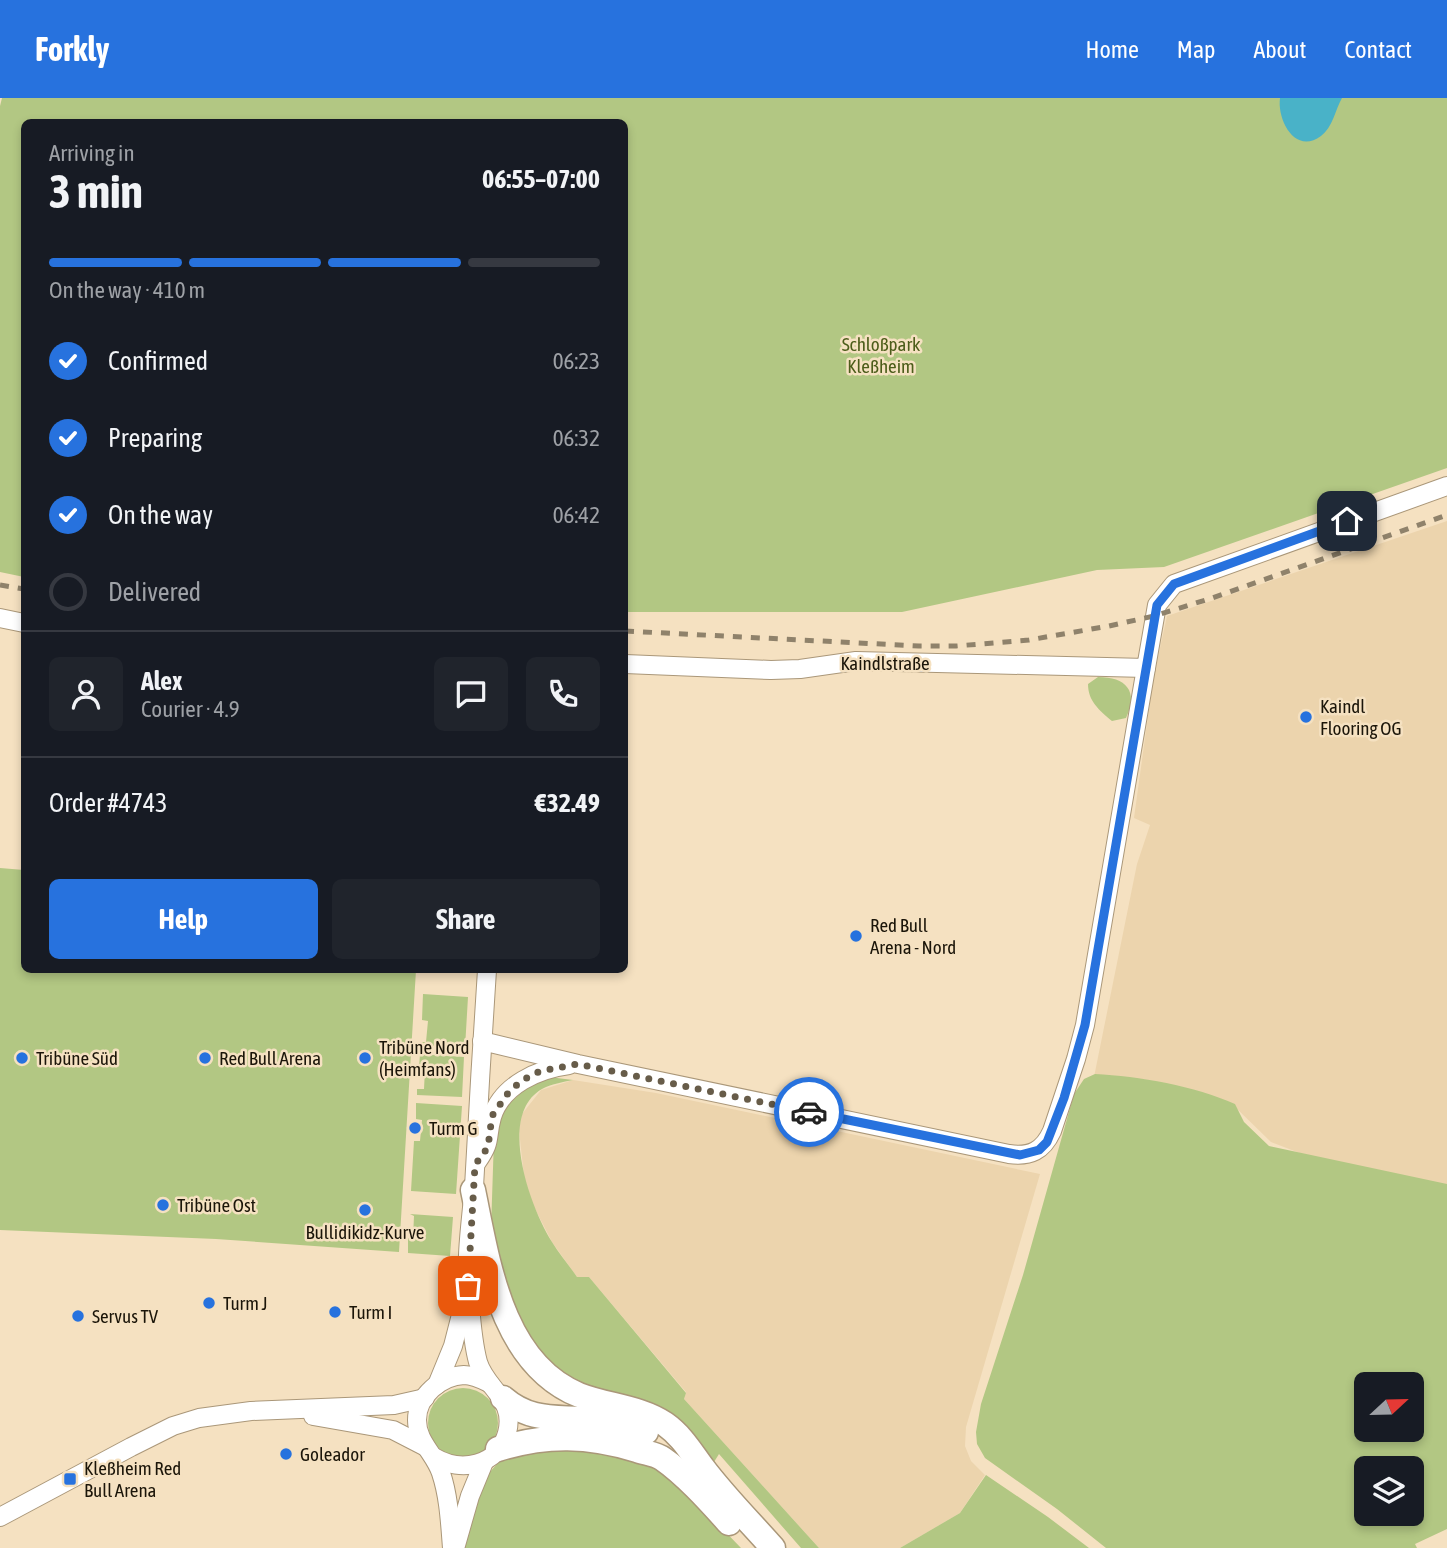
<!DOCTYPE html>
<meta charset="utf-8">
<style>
:root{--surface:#171b24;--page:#20242c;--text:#f1f3f6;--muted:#9ea1a6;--line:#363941;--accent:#2772de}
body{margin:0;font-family:"Asap Condensed",sans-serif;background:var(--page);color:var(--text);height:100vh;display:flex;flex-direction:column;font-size:26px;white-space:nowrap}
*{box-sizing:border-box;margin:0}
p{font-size:23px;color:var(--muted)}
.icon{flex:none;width:38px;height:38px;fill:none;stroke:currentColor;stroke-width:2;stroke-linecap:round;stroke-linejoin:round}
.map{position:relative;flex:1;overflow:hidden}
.drawer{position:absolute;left:21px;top:21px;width:607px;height:854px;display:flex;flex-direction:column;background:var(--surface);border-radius:10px;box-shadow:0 4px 10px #0003}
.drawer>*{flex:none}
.needle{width:46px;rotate:68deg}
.fabs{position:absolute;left:1354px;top:1274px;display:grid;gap:14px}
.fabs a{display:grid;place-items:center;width:70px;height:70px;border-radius:10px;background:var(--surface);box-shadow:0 4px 10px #0003;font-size:35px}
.pin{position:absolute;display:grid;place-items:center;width:60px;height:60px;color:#fff;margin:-30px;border-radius:14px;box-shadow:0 4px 10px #0006}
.courier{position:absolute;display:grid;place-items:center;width:70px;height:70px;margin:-35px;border:5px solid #2772de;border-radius:50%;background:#fff;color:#222;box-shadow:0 2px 9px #0007}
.headline em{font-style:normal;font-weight:700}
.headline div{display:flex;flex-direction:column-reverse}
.headline{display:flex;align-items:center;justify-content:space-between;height:119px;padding:0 28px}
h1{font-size:46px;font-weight:700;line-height:52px}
.bar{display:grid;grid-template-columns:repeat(4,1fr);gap:10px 7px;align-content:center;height:84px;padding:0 28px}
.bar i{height:9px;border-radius:5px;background:var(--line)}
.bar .selected{background:var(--accent)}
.bar p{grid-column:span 4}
.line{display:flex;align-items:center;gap:18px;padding:0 28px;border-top:2px solid var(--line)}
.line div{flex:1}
.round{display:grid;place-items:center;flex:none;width:74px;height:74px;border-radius:10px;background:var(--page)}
ol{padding:0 28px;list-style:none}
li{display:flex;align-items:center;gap:21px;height:77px}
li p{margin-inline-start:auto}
li .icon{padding:7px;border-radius:50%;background:var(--accent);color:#fff;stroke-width:4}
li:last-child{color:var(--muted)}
li i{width:38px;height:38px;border:4px solid var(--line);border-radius:50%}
.action{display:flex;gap:14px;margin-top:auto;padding:14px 28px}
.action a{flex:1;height:80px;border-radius:10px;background:var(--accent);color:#fff;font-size:28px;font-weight:700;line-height:80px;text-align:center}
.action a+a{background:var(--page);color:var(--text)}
header{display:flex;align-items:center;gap:42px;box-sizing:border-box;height:98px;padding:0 35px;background:var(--accent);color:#fff}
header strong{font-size:33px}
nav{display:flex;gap:38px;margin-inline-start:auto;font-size:24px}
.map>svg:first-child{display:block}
.built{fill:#ecd4ad}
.green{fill:#b2c783;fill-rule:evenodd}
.water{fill:#49b2c8}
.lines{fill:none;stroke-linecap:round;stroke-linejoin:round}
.minor-casing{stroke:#aa9779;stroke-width:20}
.highway-casing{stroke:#aa9779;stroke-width:27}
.minor{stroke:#fff;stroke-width:18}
.highway{stroke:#fff;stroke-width:24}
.rail{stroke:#8f826b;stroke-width:5;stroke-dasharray:9 9;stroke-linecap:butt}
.done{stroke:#675c49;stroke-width:7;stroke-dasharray:0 12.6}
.route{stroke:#2772de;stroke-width:9}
.poi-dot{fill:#2772de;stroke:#f5e1c1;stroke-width:2.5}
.labels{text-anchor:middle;stroke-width:5;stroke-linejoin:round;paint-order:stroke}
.park-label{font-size:19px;fill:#4c5d1a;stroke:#f5e1c1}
.street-label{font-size:19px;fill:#1b1509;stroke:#f5e1c1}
.poi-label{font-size:19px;fill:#1b1509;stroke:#f5e1c1;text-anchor:start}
</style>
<header>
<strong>Forkly</strong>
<nav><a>Home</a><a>Map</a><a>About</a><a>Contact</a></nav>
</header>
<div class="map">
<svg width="1447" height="1450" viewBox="0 0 1447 1450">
<rect width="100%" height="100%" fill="#f5e1c1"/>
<g class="built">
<polygon points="1447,423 1447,1094 1328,1066 1271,1044 1233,1007 1143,981 1094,979 1137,766 1150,727 1134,720 1153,582 1167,518"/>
<polygon points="573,982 656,995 1040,1076 966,1329 965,1348 971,1363 985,1377 960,1415 900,1450 819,1450 684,1301 686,1294 589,1179 577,1179 552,1144 532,1105 524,1078 521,1051 519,1031 522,1016 541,992"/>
</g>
<g class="green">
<polygon points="2,0 1447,0 1447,370 1164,469 1097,472 902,514 625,514 625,24 24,24 24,479 0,474 0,8"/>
<path d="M1098,579c28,0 41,14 28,41l-14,3c-13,-11 -24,-20 -24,-37z"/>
<polygon points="0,770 24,772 24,872 416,872 399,1154 216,1141 0,1132"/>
<polygon points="423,896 468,899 465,950 420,947 420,944 426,944 428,923 422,922"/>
<polygon points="420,956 464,959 462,999 417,997 417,991 424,991 425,971 419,970"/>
<path d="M1095,976c44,2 100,12 140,30l9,18 25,24 178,38v345l-32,15 2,4h-311l-49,-39 -72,-51 -8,-14 -1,-12 5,-28 42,-129 51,-181 10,-15zM1367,1286h45v46h-45zM1367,1370h45v46h-45z"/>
<path d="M549,979l24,3c-10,2 -22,4 -31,9 -46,26 -11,120 10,153 7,12 17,23 25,35h12l97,116 -2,6 135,149h-18l-82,-94 -5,8 -135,-72 -59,-59 -29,-102 3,-91 5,-19 9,-14 16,-15z"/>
<polygon points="416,1005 462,1008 456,1096 411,1093 414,1043 420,1043 422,1022 416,1021"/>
<polygon points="410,1116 453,1119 450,1158 408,1155 408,1140 413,1140 414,1118"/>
<circle cx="463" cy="1325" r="35"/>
<path d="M531,1348l94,7 36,12 80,83h-277c10,-45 15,-88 67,-102z"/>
<polygon points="986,1377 1048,1419 1089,1450 900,1450 960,1415"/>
</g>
<path class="water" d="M1280,0h62c-7,12 -9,29 -21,38 -26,19 -44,-16 -41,-38z"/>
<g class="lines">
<defs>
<g id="minor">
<polyline points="0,520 24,525"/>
<polyline points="625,566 771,572 800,571 856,563 1146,570 1157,507 1174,486 1447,388"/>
<path d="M482,943l96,23 431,90c21,3 34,-3 43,-23l24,-72 9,-34 61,-357"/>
<path d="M477,1064c15,-21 9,-23 15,-45 10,-32 46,-48 77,-52"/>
<polyline points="437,1287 453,1248 465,1201"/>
<polyline points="313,1318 393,1332 426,1349"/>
<path d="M434,1359c27,16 64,9 73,-24 9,-34 -21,-44 -29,-71 -6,-22 -7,-46 -9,-69 -4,-34 2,-71 5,-106 4,-72 8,-145 13,-217"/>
<polyline points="0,1419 131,1349 173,1328 199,1320 251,1313 394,1307 425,1300"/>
<polyline points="456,1447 470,1398 484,1364"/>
<path d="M452,1450c-2,-25 -3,-51 -11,-75 -6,-19 -24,-31 -24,-53 0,-24 24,-44 47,-45 9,0 17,4 25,8"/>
</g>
<g id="highway">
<path d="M473,1092c15,72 28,173 106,205 28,11 61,12 86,29 17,12 26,28 38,44 21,28 47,54 70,80"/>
<path d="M503,1300c29,25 55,18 89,22 19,2 37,6 54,12"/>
<path d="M498,1351c49,-15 90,-14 139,1 8,3 19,4 26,9 23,16 47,43 66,64"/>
</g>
</defs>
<use href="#minor" class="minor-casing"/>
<use href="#highway" class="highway-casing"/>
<use href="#minor" class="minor"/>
<use href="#highway" class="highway"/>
<g class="rail">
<polyline points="0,487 24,491"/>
<polyline points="625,533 919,548 956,548 1029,542 1109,528 1154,518 1212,500 1447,417"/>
</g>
</g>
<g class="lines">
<polyline class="done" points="468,1188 475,1067 488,1049 492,1018 508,995 521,983 540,973 578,966 809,1014"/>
<polyline class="route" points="809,1014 1020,1057 1039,1052 1047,1044 1064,1000 1085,927 1157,507 1174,486 1347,423"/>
</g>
<g class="poi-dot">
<circle cx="1306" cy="619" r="7"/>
<circle cx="856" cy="838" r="7"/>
<circle cx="22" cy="960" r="7"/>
<circle cx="205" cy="960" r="7"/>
<circle cx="365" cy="960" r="7"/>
<circle cx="415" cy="1030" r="7"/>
<circle cx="163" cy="1107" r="7"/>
<circle cx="365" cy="1112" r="7"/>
<circle cx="209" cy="1205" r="7"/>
<circle cx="335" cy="1214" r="7"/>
<circle cx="78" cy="1218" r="7"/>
<circle cx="286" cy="1356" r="7"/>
<rect x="63" y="1374" width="14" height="14" rx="3.5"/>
</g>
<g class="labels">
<g class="park-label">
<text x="881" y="253">Schloßpark<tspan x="881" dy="22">Kleßheim</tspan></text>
</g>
<g class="street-label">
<text x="885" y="572">Kaindlstraße</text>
</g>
<g class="poi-label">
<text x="1320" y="615">Kaindl<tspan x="1320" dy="22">Flooring OG</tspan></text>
<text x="870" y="834">Red Bull<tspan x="870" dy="22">Arena - Nord</tspan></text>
<text x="379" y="956">Tribüne Nord<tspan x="379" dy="22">(Heimfans)</tspan></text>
<text x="36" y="967">Tribüne Süd</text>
<text x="219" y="967">Red Bull Arena</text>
<text x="429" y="1037">Turm G</text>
<text x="177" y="1114">Tribüne Ost</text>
<text x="365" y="1141" text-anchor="middle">Bullidikidz-Kurve</text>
<text x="223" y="1212">Turm J</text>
<text x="349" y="1221">Turm I</text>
<text x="92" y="1225">Servus TV</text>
<text x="300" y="1363">Goleador</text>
<text x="84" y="1377">Kleßheim Red<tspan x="84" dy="22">Bull Arena</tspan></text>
</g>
</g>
</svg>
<div class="fabs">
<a><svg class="needle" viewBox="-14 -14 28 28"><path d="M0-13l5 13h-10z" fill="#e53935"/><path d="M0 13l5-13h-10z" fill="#9ea1a6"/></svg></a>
<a><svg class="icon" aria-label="layers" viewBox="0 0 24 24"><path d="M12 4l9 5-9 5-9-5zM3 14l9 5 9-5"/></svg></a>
</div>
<div class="pin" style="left:468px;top:1188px;background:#ea580c"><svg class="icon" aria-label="bag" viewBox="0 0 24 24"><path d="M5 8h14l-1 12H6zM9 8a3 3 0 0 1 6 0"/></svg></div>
<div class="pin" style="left:1347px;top:423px;background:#1f2937"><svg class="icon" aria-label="home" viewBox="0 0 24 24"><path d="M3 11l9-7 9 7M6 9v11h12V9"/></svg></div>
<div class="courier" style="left:809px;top:1014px"><svg class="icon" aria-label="car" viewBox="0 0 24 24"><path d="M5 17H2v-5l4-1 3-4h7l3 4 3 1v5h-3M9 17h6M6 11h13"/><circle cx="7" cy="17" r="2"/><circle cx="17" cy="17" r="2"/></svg></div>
<section class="drawer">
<div class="headline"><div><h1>3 min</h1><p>Arriving in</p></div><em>06:55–07:00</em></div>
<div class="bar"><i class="selected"></i><i class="selected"></i><i class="selected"></i><i></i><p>On the way · 410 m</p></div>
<ol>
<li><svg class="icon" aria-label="check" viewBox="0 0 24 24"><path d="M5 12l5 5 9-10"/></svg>Confirmed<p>06:23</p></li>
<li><svg class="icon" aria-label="check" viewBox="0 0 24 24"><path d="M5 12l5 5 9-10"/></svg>Preparing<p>06:32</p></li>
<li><svg class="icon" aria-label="check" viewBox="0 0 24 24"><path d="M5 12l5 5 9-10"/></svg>On the way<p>06:42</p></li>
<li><i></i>Delivered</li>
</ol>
<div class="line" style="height:126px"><a class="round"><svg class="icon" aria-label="person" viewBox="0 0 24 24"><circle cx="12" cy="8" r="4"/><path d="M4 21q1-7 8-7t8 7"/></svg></a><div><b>Alex</b><p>Courier · 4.9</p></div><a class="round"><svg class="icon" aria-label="chat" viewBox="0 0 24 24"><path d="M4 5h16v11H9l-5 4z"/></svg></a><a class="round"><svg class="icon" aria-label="phone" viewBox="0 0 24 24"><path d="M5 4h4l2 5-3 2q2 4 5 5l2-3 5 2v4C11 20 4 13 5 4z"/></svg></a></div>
<div class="line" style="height:91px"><div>Order #4743</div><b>€32.49</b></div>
<div class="action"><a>Help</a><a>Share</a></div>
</section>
</div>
